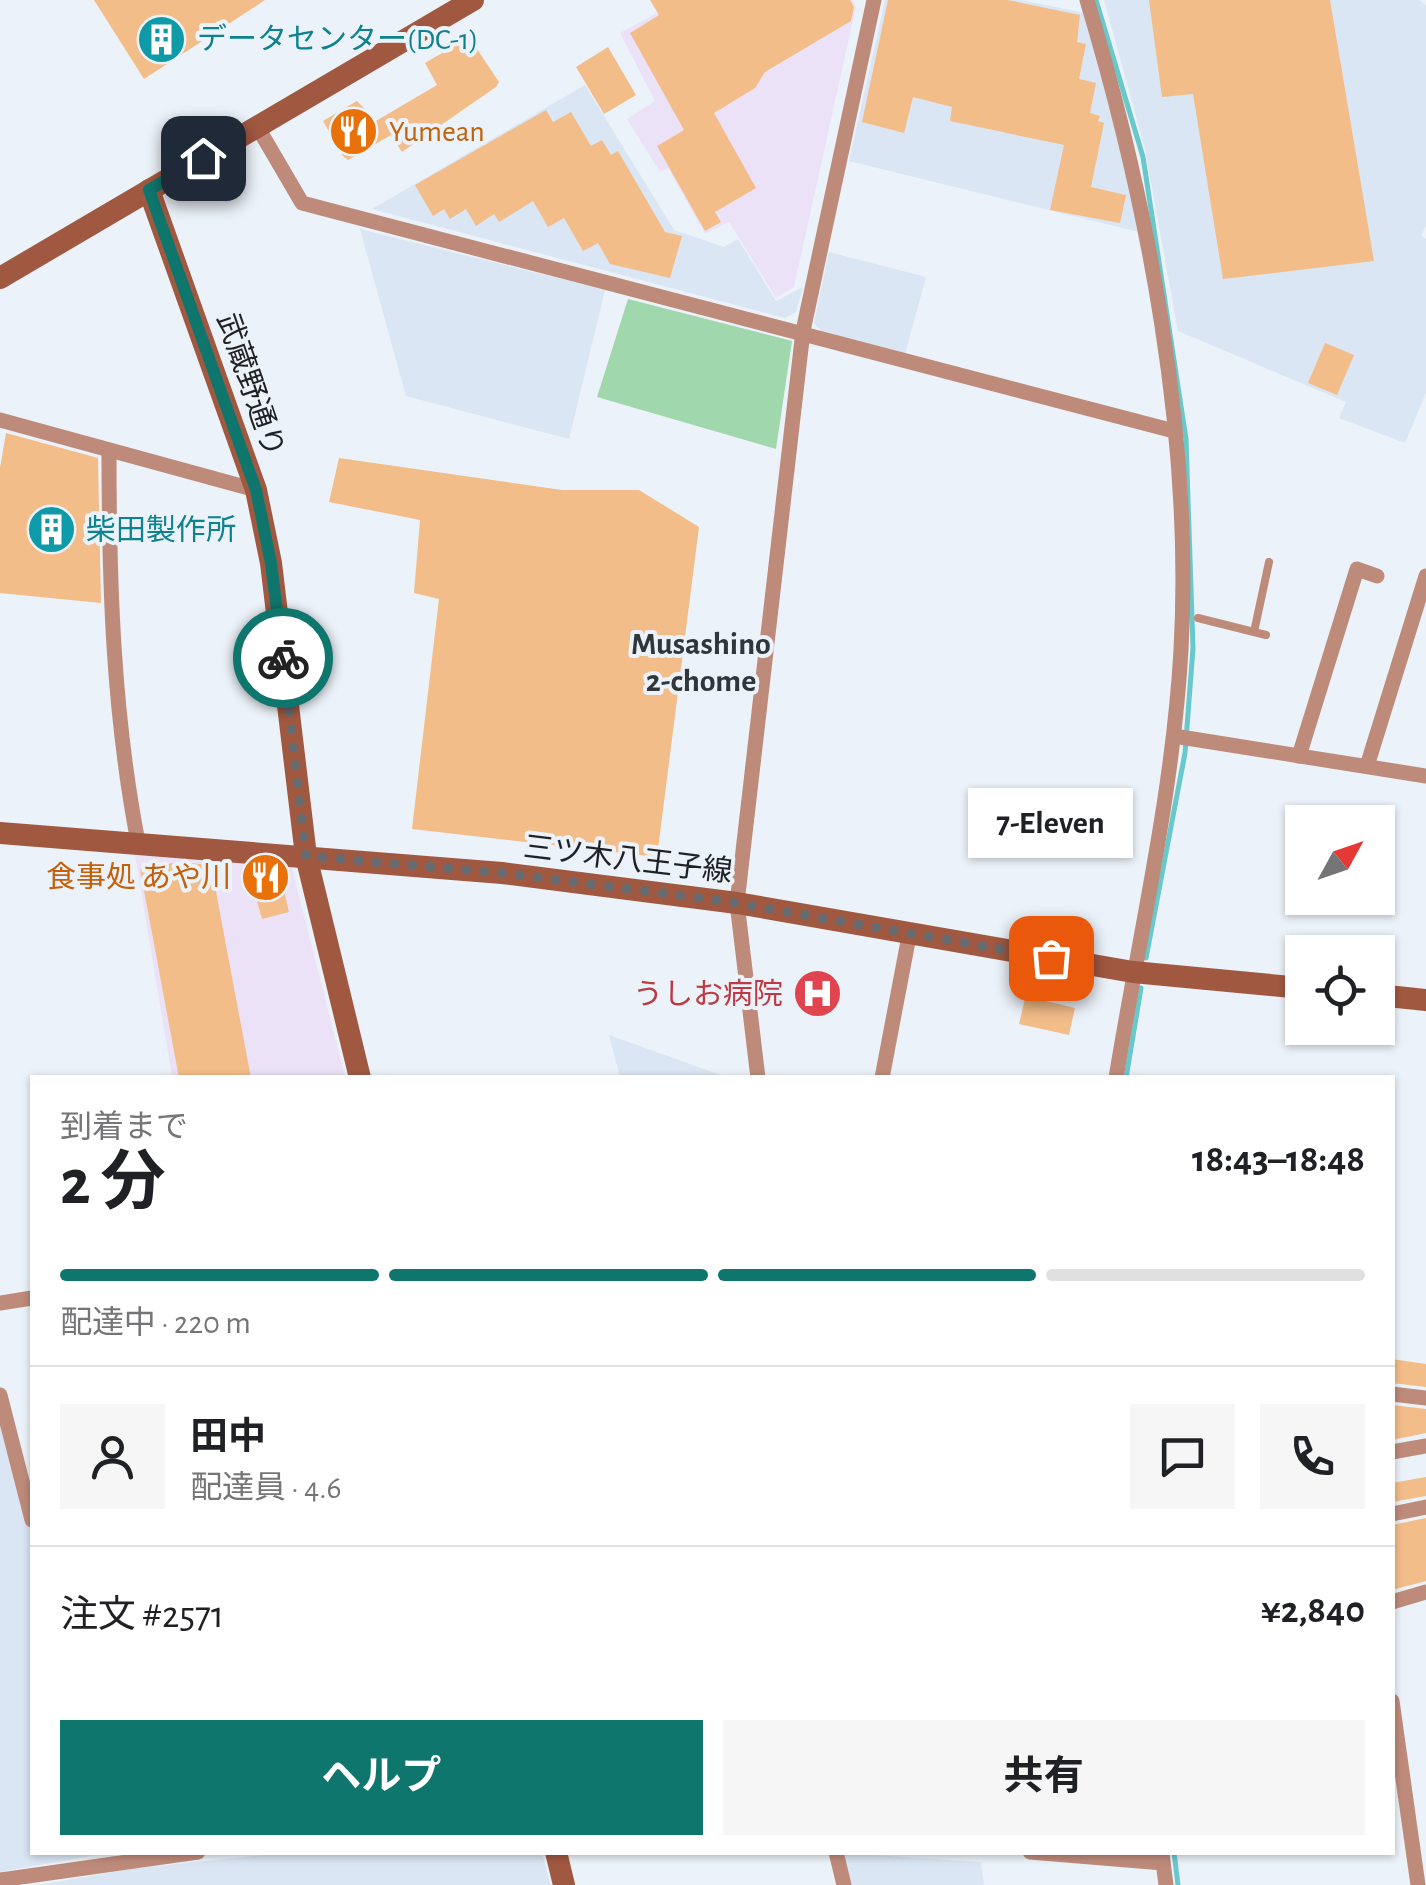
<!DOCTYPE html>
<html lang="ja">
<meta charset="utf-8">
<style>
:root{--surface:#fff;--page:#f6f6f6;--text:#202124;--muted:#757577;--line:#e0e0e0;--accent:#0f766e}
body{margin:0;font-family:"Alegreya Sans","Noto Sans JP",sans-serif;background:var(--page);color:var(--text);height:100vh;display:flex;flex-direction:column;font-size:38px;white-space:nowrap}
*{box-sizing:border-box;margin:0}
p{font-size:32px;color:var(--muted)}
.icon{flex:none;width:55px;height:55px;fill:none;stroke:currentColor;stroke-width:2;stroke-linecap:round;stroke-linejoin:round}
.map{position:relative;flex:1;overflow:hidden}
.drawer{position:absolute;left:30px;top:1075px;width:1365px;height:780px;display:flex;flex-direction:column;background:var(--surface);border-radius:0px;box-shadow:0 2px 8px #0004}
.drawer>*{flex:none}
.needle{width:65px;rotate:50deg}
.fabs{position:absolute;left:1285px;top:805px;display:grid;gap:20px}
.fabs a{display:grid;place-items:center;width:110px;height:110px;border-radius:0px;background:var(--surface);box-shadow:0 2px 8px #0004;font-size:50px}
.pin{position:absolute;display:grid;place-items:center;width:85px;height:85px;color:#fff;margin:-42px;border-radius:20px;box-shadow:0 5px 15px #0006}
.courier{position:absolute;display:grid;place-items:center;width:100px;height:100px;margin:-50px;border:8px solid #0f766e;border-radius:50%;background:#fff;color:#222;box-shadow:0 2px 12px #0007}
.bubble{position:absolute;height:70px;border-radius:0px;background:var(--surface);box-shadow:0 2px 8px #0004;font-size:32px;font-weight:700;line-height:70px;text-align:center}
.head em{font-style:normal;font-weight:700}
.head div{display:flex;flex-direction:column-reverse}
.head{display:flex;align-items:center;justify-content:space-between;height:170px;padding:0 30px}
h1{font-size:65px;font-weight:700;line-height:75px}
.bar{display:grid;grid-template-columns:repeat(4,1fr);gap:15px 10px;align-content:center;height:120px;padding:0 30px}
.bar i{height:12px;border-radius:8px;background:var(--line)}
.bar .active{background:var(--accent)}
.bar p{grid-column:span 4}
.line{display:flex;align-items:center;gap:25px;padding:0 30px;border-top:2px solid var(--line)}
.line div{flex:1}
.round{display:grid;place-items:center;flex:none;width:105px;height:105px;border-radius:0px;background:var(--page)}
.primary-button{display:flex;gap:20px;margin-top:auto;padding:20px 30px}
.primary-button a{flex:1;height:115px;border-radius:0px;background:var(--accent);color:#fff;font-size:40px;font-weight:700;line-height:115px;text-align:center}
.primary-button a+a{background:var(--page);color:var(--text)}
.map>svg:first-child{display:block}
.commercial{fill:#ece2f7}
.built{fill:#dae6f3}
.green{fill:#a0d7ad}
.lines{fill:none;stroke-linecap:round;stroke-linejoin:round}
.stream{stroke:#68c9cd;stroke-width:5}
.building{fill:#f3bd89}
.lane{stroke:#be8b7a;stroke-width:8}
.street{stroke:#be8b7a;stroke-width:15}
.secondary{stroke:#a15840;stroke-width:22}
.done{stroke:#676b6f;stroke-width:10;stroke-dasharray:0 18}
.route{stroke:#0f766e;stroke-width:12}
.labels{text-anchor:middle;stroke-width:8;stroke-linejoin:round;paint-order:stroke}
.culture-label{font-size:30px;fill:#0d838f;stroke:#ecf2f9;text-anchor:start}
.food-label{font-size:30px;fill:#c56008;stroke:#ecf2f9;text-anchor:start}
.street-label{font-size:30px;fill:#1f2224;stroke:#ecf2f9}
.health-label{font-size:30px;fill:#be3a42;stroke:#ecf2f9;text-anchor:end}
.neighbourhood-label{font-size:32px;font-weight:bold;fill:#31363b;stroke:#ecf2f9}
</style>
<div class="map">
<svg width="1426" height="1885" viewBox="0 0 1426 1885">
<rect width="100%" height="100%" fill="#ecf2f9"/>
<g class="commercial">
<polygon points="680,0 852,0 856,7 794,287 776,298 729,222 705,234 668,168 660,172 627,119 655,101 620,33"/>
<polygon points="135,855 291,864 345,1077 172,1077"/>
</g>
<g class="built">
<polygon points="885,0 1021,0 1085,13 1117,124 1139,232 849,161"/>
<polygon points="1104,0 1419,0 1426,5 1426,226 1421,236 1426,239 1426,393 1405,443 1339,418 1346,402 1178,331 1145,149"/>
<polygon points="585,85 674,230 724,247 738,239 776,301 803,287 796,312 785,318 372,209"/>
<polygon points="360,229 605,290 569,439 406,396"/>
<polygon points="829,252 926,277 905,354 823,333 814,323"/>
<polygon points="609,1035 726,1077 620,1077"/>
<polygon points="0,1396 32,1524 32,1852 108,1853 0,1872"/>
<polygon points="292,1852 542,1853 551,1885 39,1885 130,1869"/>
<polygon points="843,1853 981,1862 984,1885 851,1885"/>
</g>
<polygon class="green" points="628,299 792,341 776,449 597,397"/>
<g class="lines">
<g class="stream">
<polyline points="1096,0 1143,157 1186,439 1193,648 1185,753 1146,958"/>
<polyline points="1126,1078 1141,988"/>
<polyline points="1174,1852 1178,1885"/>
</g>
</g>
<g class="building">
<polygon points="94,0 265,0 144,79"/>
<polygon points="650,0 850,0 854,7 851,21 765,72 755,88 714,113 756,188 715,212 721,222 705,231 657,146 684,130 630,33 659,15"/>
<polygon points="888,0 1008,0 1080,15 1077,42 1086,44 1079,79 1096,83 1090,113 1100,116 1098,121 1104,123 1091,187 1126,195 1120,223 1050,210 1064,145 950,121 952,107 913,97 904,133 862,122"/>
<polygon points="1149,0 1330,0 1374,261 1223,279 1193,94 1162,97"/>
<polygon points="469,37 499,82 496,87 402,152 391,135 348,160 343,156 323,121 357,101 376,121 437,85 425,63"/>
<polygon points="608,47 636,95 604,114 576,67"/>
<polygon points="546,110 553,122 571,112 591,146 602,140 611,155 618,151 665,232 682,236 670,278 610,264 598,243 583,251 564,218 548,227 533,201 499,222 494,214 476,226 466,209 450,219 444,209 433,216 415,185"/>
<polygon points="1325,343 1354,355 1337,395 1308,383"/>
<polygon points="6,433 98,458 101,603 0,593 0,468"/>
<polygon points="339,458 562,490 639,490 699,527 657,857 412,829 439,599 414,593 420,520 329,502"/>
<polygon points="178,862 211,865 251,1078 179,1078 140,869"/>
<polygon points="270,870 279,870 289,912 262,919 250,875"/>
<polygon points="1033,998 1075,1008 1069,1035 1019,1024 1025,999"/>
<polygon points="1392,1359 1426,1364 1426,1387 1392,1383"/>
<polygon points="1392,1405 1426,1409 1426,1433 1392,1440"/>
<polygon points="1426,1477 1426,1496 1392,1502 1392,1483"/>
<polygon points="1426,1518 1426,1581 1392,1590 1392,1525"/>
</g>
<g class="lines">
<g class="lane">
<polyline points="1198,618 1266,635"/>
<polyline points="1254,632 1269,562"/>
</g>
<g class="street">
<path d="M1087,0c61,203 106,438 94,650 -8,144 -42,286 -65,428"/>
<polyline points="257,126 302,203 1174,431"/>
<polyline points="0,420 256,490"/>
<path d="M109,453c0,130 4,260 29,389"/>
<polyline points="1174,736 1426,776"/>
<polyline points="1299,756 1357,569 1377,576"/>
<polyline points="1367,766 1426,576"/>
<polyline points="758,1078 737,903 803,331 874,0"/>
<polyline points="882,1078 909,936"/>
<polyline points="0,1303 32,1298"/>
<polyline points="1392,1394 1426,1398"/>
<polyline points="0,1395 32,1520"/>
<polyline points="1392,1452 1426,1446"/>
<polyline points="1392,1514 1426,1507"/>
<polyline points="1392,1602 1426,1592"/>
<polyline points="1392,1701 1418,1885"/>
<polyline points="836,1852 844,1885"/>
<polyline points="1030,1852 1163,1863"/>
<polyline points="1162,1854 1166,1885"/>
<polyline points="0,1880 198,1852"/>
</g>
<g class="secondary">
<polyline points="149,190 256,490 271,563 306,856 360,1078"/>
<polyline points="0,278 473,0"/>
<polyline points="0,833 502,873 737,903 1133,972 1302,988"/>
<polyline points="1378,995 1426,1000"/>
<polyline points="556,1852 564,1885"/>
</g>
</g>
<g class="lines">
<polyline class="done" points="283,658 306,856 502,873 724,901 1051,958"/>
<polyline class="route" points="203,158 149,190 256,490 271,563 283,658"/>
</g>
<defs>
<symbol id="building-disc" viewBox="-11 -11 22 22"><circle r="9.5" fill="#0f9aa8" stroke="#ecf2f9"/><path d="M-4-6H4V6H1V3H-1V6H-4ZM-2.5-4.3h1.7v1.8h-1.7ZM.8-4.3h1.7v1.8H.8ZM-2.5-1h1.7V.8h-1.7ZM.8-1h1.7V.8H.8Z" fill="#fff"/></symbol>
<symbol id="restaurant-disc" viewBox="-11 -11 22 22"><circle r="9.5" fill="#e8710a" stroke="#ecf2f9"/><path d="M-5-6h1v4h1v-4h1v4h1v-4h1v5L-1.5 .5V6h-2V.5L-5-1ZM5-6V6H3V1.5H1.5Q1.5-4 5-6Z" fill="#fff"/></symbol>
<symbol id="hospital-disc" viewBox="-11 -11 22 22"><circle r="9.5" fill="#e0444e" stroke="#ecf2f9"/><path d="M-5-5h3v3.5h4V-5h3V5h-3V1.5h-4V5h-3Z" fill="#fff"/></symbol>
</defs>
<g fill-rule="evenodd">
<use href="#building-disc" x="134" y="12" width="55" height="55"/>
<use href="#restaurant-disc" x="326" y="104" width="55" height="55"/>
<use href="#building-disc" x="24" y="502" width="55" height="55"/>
<use href="#restaurant-disc" x="238" y="850" width="55" height="55"/>
<use href="#hospital-disc" x="790" y="966" width="55" height="55"/>
</g>
<g class="labels">
<g class="culture-label">
<text x="197" y="49">データセンター(DC-1)</text>
<text x="86" y="540">柴田製作所</text>
</g>
<g class="food-label">
<text x="389" y="141">Yumean</text>
<text x="231" y="887" text-anchor="end">食事処 あや川</text>
</g>
<g class="street-label">
<text transform="translate(251 385) rotate(71)" y="10">武蔵野通り</text>
<text transform="translate(628 859) rotate(7)" y="10">三ツ木八王子線</text>
</g>
<g class="health-label">
<text x="783" y="1004">うしお病院</text>
</g>
<g class="neighbourhood-label">
<text x="701" y="654">Musashino<tspan x="701" dy="37">2-chome</tspan></text>
</g>
</g>
</svg>
<div class="fabs">
<a><svg class="needle" viewBox="-14 -14 28 28"><path d="M0-13l5 13h-10z" fill="#e53935"/><path d="M0 13l5-13h-10z" fill="#757577"/></svg></a>
<a><svg class="icon" aria-label="locate" viewBox="0 0 24 24"><circle cx="12" cy="12" r="6"/><path d="M12 2v4M12 18v4M2 12h4M18 12h4"/></svg></a>
</div>
<div class="pin" style="left:1051px;top:958px;background:#ea580c"><svg class="icon" aria-label="bag" viewBox="0 0 24 24"><path d="M5 8h14l-1 12H6zM9 8a3 3 0 0 1 6 0"/></svg></div>
<div class="pin" style="left:203px;top:158px;background:#1f2937"><svg class="icon" aria-label="home" viewBox="0 0 24 24"><path d="M3 11l9-7 9 7M6 9v11h12V9"/></svg></div>
<div class="courier" style="left:283px;top:658px"><svg class="icon" aria-label="bike" viewBox="0 0 24 24"><circle cx="6" cy="16" r="4"/><circle cx="18" cy="16" r="4"/><path d="M6 16l4-8h5l3 8M10 8l3 8H6M13 5h3"/></svg></div>
<div class="bubble" style="left:968px;top:788px;width:165px">7-Eleven</div>
<section class="drawer">
<div class="head"><div><h1>2 分</h1><p>到着まで</p></div><em>18:43–18:48</em></div>
<div class="bar"><i class="active"></i><i class="active"></i><i class="active"></i><i></i><p>配達中 · 220 m</p></div>
<div class="line" style="height:180px"><a class="round"><svg class="icon" aria-label="person" viewBox="0 0 24 24"><circle cx="12" cy="8" r="4"/><path d="M4 21q1-7 8-7t8 7"/></svg></a><div><b>田中</b><p>配達員 · 4.6</p></div><a class="round"><svg class="icon" aria-label="chat" viewBox="0 0 24 24"><path d="M4 5h16v11H9l-5 4z"/></svg></a><a class="round"><svg class="icon" aria-label="phone" viewBox="0 0 24 24"><path d="M5 4h4l2 5-3 2q2 4 5 5l2-3 5 2v4C11 20 4 13 5 4z"/></svg></a></div>
<div class="line" style="height:130px"><div>注文 #2571</div><b>¥2,840</b></div>
<div class="primary-button"><a>ヘルプ</a><a>共有</a></div>
</section>
</div>
